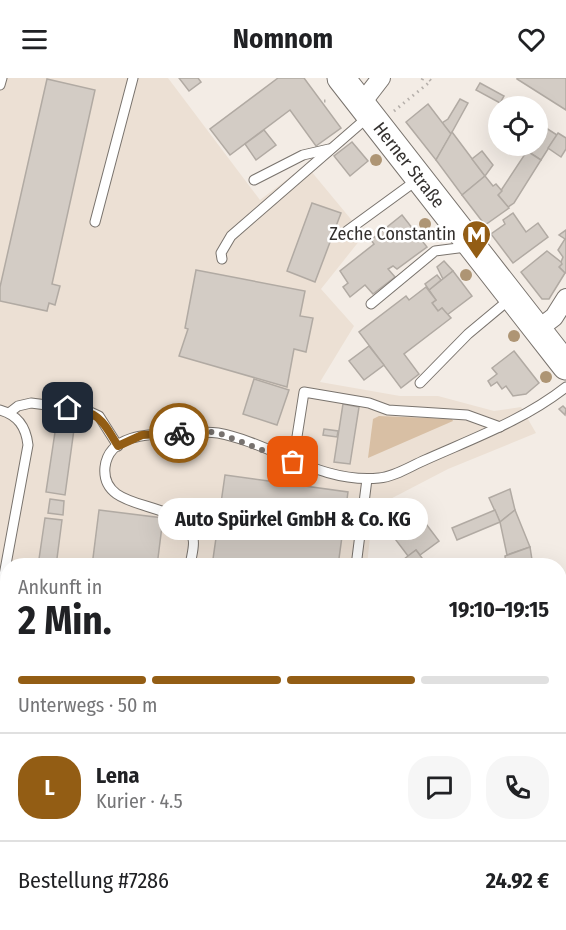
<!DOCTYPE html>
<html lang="de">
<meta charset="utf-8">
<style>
:root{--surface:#fff;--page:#f6f6f6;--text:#202124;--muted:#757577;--line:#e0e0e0;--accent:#935d14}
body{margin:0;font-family:"Fira Sans Condensed",sans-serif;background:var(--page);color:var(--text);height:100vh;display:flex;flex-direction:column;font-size:22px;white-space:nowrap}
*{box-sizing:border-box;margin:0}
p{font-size:20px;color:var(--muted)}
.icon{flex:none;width:33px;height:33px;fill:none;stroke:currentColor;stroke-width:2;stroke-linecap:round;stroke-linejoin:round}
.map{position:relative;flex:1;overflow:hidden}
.drawer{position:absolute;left:0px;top:480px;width:567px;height:372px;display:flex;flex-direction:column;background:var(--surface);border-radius:24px 24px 0 0;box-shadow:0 6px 24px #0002}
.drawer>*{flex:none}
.controls{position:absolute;left:488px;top:18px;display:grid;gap:12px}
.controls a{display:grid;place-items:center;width:60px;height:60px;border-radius:50%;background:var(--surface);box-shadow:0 6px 24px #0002;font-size:30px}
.pin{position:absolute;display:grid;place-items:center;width:51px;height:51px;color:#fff;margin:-26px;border-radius:12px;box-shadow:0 3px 9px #0006}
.courier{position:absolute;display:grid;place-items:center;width:60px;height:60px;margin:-30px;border:4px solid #935d14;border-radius:50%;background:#fff;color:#222;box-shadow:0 2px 8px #0007}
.bubble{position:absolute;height:42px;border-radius:21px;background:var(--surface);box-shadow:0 6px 24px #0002;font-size:20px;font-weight:700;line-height:42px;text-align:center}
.head em{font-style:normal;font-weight:700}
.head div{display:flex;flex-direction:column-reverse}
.head{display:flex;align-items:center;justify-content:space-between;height:102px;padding:0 18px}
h1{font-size:39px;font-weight:700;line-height:45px}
.bar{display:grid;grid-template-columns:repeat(4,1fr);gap:9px 6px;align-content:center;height:72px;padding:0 18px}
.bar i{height:8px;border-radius:4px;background:var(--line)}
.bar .on{background:var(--accent)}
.bar p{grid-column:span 4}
.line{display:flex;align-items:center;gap:15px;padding:0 18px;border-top:2px solid var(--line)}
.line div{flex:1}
.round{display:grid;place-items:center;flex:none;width:63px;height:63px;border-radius:24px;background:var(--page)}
header{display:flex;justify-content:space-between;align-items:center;height:78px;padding:0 18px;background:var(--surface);font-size:27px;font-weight:700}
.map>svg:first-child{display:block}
.built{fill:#ece0d4}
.green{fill:#d8bfa4}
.building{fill:#d3ccc5;stroke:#b1aaa3;stroke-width:1.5}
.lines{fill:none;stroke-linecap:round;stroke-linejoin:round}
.service-casing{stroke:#79736d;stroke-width:11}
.minor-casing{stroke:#79736d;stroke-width:20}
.tertiary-casing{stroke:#79736d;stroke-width:25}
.primary-casing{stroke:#79736d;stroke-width:29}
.path{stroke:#b5afaa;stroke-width:3;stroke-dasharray:1.5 4.5;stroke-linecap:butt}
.service{stroke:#fff;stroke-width:9}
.minor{stroke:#fff;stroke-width:18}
.tertiary{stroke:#fff;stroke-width:22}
.primary{stroke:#fff;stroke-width:27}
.tree{fill:#ae9574}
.done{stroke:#77726f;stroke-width:6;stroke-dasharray:0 10.8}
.route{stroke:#935d14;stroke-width:8}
.labels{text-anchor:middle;stroke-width:5;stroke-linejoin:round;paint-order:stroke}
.street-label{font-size:18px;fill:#34312f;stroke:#fff}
.poi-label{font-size:18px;fill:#34312f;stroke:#fff;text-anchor:end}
</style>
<header><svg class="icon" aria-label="menu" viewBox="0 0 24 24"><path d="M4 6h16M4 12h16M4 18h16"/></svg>Nomnom<svg class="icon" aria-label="heart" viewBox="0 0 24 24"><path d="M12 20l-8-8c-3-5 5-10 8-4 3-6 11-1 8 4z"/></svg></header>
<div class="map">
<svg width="566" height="852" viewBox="0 0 566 852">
<rect width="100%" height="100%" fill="#f3ece5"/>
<polygon class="built" points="0,0 168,0 260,122 306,87 364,157 321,211 354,248 320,304 400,318 438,318 494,333 521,329 536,355 448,391 373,430 367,487 8,488 7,526 0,524"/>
<polygon class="green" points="379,338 452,341 453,343 368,380 373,341"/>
<g class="building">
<polygon points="179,0 198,0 201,4 189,13"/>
<polygon points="278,0 304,0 341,50 316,68 290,32 230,77 210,51"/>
<polygon points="566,0 566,32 517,1 517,0"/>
<polygon points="47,1 95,12 52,206 60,208 55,227 49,225 47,233 0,223 0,209"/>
<polygon points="480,5 504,18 500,25 476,12"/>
<polygon points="460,21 468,25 451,56 442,45 448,41"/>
<polygon points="428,26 451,56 436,82 406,44"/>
<polygon points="543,48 557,57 541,82 527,73 531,68 537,68 537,57"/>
<polygon points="264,52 276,67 256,82 245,66"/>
<polygon points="452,54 485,98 462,117 436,82"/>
<polygon points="558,55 566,60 566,71 561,79 548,70"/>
<polygon points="352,64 368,83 350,98 334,78"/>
<polygon points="482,73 493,87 485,98 472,81"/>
<polygon points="527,73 541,82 514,125 508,129 498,117"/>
<polygon points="485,98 493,108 496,106 502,113 498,117 509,130 485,147 462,117"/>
<polygon points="312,125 341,135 315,204 287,193"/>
<polygon points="513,135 526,154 538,145 548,159 513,185 491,156 505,146 503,142"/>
<polygon points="402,137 427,169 397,191 393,188 388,191 395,199 373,216 365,207 350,219 343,209 348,205 340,193 374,166 371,162"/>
<polygon points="566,152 566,194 565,195 559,189 563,179 558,172 565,161 559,157"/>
<polygon points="547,173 561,184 562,186 559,189 565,195 549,221 542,221 521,194"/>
<polygon points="444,183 453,193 443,201 437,189"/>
<polygon points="196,192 305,213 300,238 313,240 306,274 294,271 287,309 179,278 188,251 185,250"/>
<polygon points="453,193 472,218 447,237 442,230 438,233 432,225 436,222 429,212"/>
<polygon points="437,197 441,202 429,212 425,206"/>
<polygon points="426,209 436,222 432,225 438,233 442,230 451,240 404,276 419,296 401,310 359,254 406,218 409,222"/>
<polygon points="369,268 384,287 364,302 349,283"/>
<polygon points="514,273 539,305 526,316 513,318 506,308 502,311 497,304 491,308 488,303 497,296 492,290"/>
<polygon points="254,301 289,312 277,347 243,336"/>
<polygon points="343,326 359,329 350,386 334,384"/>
<polygon points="563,328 566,331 565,337 559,331"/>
<polygon points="57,341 75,344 65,417 46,414"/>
<polygon points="324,351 338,353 337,359 323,357"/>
<polygon points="225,397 348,414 338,488 212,488"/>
<polygon points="510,411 515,432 500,444 489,420"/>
<polygon points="50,421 64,423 63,437 48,435"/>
<polygon points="99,432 163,440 157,488 92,488"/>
<polygon points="495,432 500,444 457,462 452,450"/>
<polygon points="515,432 530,469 507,477 500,444"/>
<polygon points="417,434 439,463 420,477 416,472 408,478 386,449 403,436 407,442"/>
<polygon points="45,440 62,442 56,488 38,488"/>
<polygon points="530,469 533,488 506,488 505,478"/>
<polygon points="416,472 428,488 395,488 408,478"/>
<polygon points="6,542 8,543 8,622 0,621 0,589"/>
<polygon points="560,626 566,635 566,639 560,641"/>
<polygon points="560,695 565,707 560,709"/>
<polygon points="0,737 8,738 8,754 0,753"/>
<polygon points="0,753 8,754 8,780 0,779"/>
<polygon points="566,821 566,852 551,852 554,844 560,844 560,834"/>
<polygon points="49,844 78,844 80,852 50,852"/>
<polygon points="78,844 107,844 109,852 80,852"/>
<polygon points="107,844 140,844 141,851 109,852"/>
<polygon points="186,844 203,844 208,852 186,852"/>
<polygon points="312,844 341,844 344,852 314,852"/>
<polygon points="373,844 385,844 388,852 376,852"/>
<polygon points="408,844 451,844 430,852 387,852"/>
<polygon points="48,845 50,852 20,852"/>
<polygon points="231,845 232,852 219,852 218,847"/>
</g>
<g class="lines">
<defs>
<g id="service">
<polyline points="0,7 2,0"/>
<polyline points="254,102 303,77 329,71"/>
<polyline points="95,144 133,0"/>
<polyline points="347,153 417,102"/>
<polyline points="222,181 221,175 231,158 368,39"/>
<polyline points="371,226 435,173 466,169"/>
<polyline points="420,305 468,256 510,221"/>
<path d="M0,332c18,5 26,17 28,35l-28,152"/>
<polyline points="9,335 18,328 31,325 86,332 99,338 118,368"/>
<polyline points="293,384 304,314 369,325 388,332 467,337 500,349"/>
<path d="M190,488c1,-9 5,-20 3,-27 -10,-43 -93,-23 -88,-72 4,-35 51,-33 76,-34 12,0 25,-2 37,0 54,10 102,51 161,45 15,-1 32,-12 46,-18 49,-22 99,-40 141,-73"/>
<polyline points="356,488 367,401"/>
</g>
<g id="minor">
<polyline points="361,26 381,0"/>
<polyline points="537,252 554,239 566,220"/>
<polyline points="0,789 8,790"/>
<polyline points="291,844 293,852"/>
</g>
<g id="tertiary">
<polyline points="560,660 566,658"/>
<polyline points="0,836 8,834"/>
</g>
<polyline id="primary" points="341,0 566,288"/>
</defs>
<use href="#service" class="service-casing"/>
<use href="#minor" class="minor-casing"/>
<use href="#tertiary" class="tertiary-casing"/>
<use href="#primary" class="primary-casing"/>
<g class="path">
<polyline points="422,2 423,0"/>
<polyline points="324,23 330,23"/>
<polyline points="394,33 431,3 428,0"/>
<polyline points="0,679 8,682"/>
</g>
<use href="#service" class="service"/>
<use href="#minor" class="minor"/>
<use href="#tertiary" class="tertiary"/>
<use href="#primary" class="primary"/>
</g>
<g class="tree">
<circle cx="376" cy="82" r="6"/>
<circle cx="425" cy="146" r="6"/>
<circle cx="466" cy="197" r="6"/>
<circle cx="514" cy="258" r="6"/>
<circle cx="546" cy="299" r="6"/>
</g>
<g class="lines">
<polyline class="done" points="179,355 216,354 293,384"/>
<path class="route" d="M68,330c32,4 34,12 50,38l24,-11 37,-2"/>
</g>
<defs>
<symbol id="metro-pin" viewBox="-11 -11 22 30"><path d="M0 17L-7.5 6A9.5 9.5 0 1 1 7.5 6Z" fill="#935d14" stroke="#fff"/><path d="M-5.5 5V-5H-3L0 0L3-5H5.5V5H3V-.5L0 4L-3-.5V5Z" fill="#fff"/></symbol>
</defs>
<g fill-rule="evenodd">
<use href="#metro-pin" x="460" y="140" width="33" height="45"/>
</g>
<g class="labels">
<g class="street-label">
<text transform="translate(409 87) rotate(52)" y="6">Herner Straße</text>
</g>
<g class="poi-label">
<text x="456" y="162">Zeche Constantin</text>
</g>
</g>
</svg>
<div class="controls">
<a><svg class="icon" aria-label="locate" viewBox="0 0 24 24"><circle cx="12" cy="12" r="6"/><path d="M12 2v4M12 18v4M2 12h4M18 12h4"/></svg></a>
</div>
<div class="pin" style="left:293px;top:384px;background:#ea580c"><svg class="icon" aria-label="bag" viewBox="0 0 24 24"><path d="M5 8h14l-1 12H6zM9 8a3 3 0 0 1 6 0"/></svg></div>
<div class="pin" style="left:68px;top:330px;background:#1f2937"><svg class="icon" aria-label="home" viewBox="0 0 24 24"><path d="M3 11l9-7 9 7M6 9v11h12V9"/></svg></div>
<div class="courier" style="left:179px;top:355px"><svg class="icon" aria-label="bike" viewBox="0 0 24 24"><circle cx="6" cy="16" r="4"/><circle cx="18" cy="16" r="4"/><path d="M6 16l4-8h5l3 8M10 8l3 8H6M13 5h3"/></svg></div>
<div class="bubble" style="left:158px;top:420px;width:270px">Auto Spürkel GmbH &amp; Co. KG</div>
<section class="drawer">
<div class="head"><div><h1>2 Min.</h1><p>Ankunft in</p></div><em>19:10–19:15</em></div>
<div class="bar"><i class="on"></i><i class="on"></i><i class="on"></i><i></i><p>Unterwegs · 50 m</p></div>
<div class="line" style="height:108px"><b class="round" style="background:var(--accent);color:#fff">L</b><div><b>Lena</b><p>Kurier · 4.5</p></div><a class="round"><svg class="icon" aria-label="chat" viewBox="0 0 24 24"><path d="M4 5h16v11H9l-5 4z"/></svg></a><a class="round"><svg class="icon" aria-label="phone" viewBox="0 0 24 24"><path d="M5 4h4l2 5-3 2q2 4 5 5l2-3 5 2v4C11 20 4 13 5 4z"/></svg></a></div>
<div class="line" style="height:78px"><div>Bestellung #7286</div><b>24.92 €</b></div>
</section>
</div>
